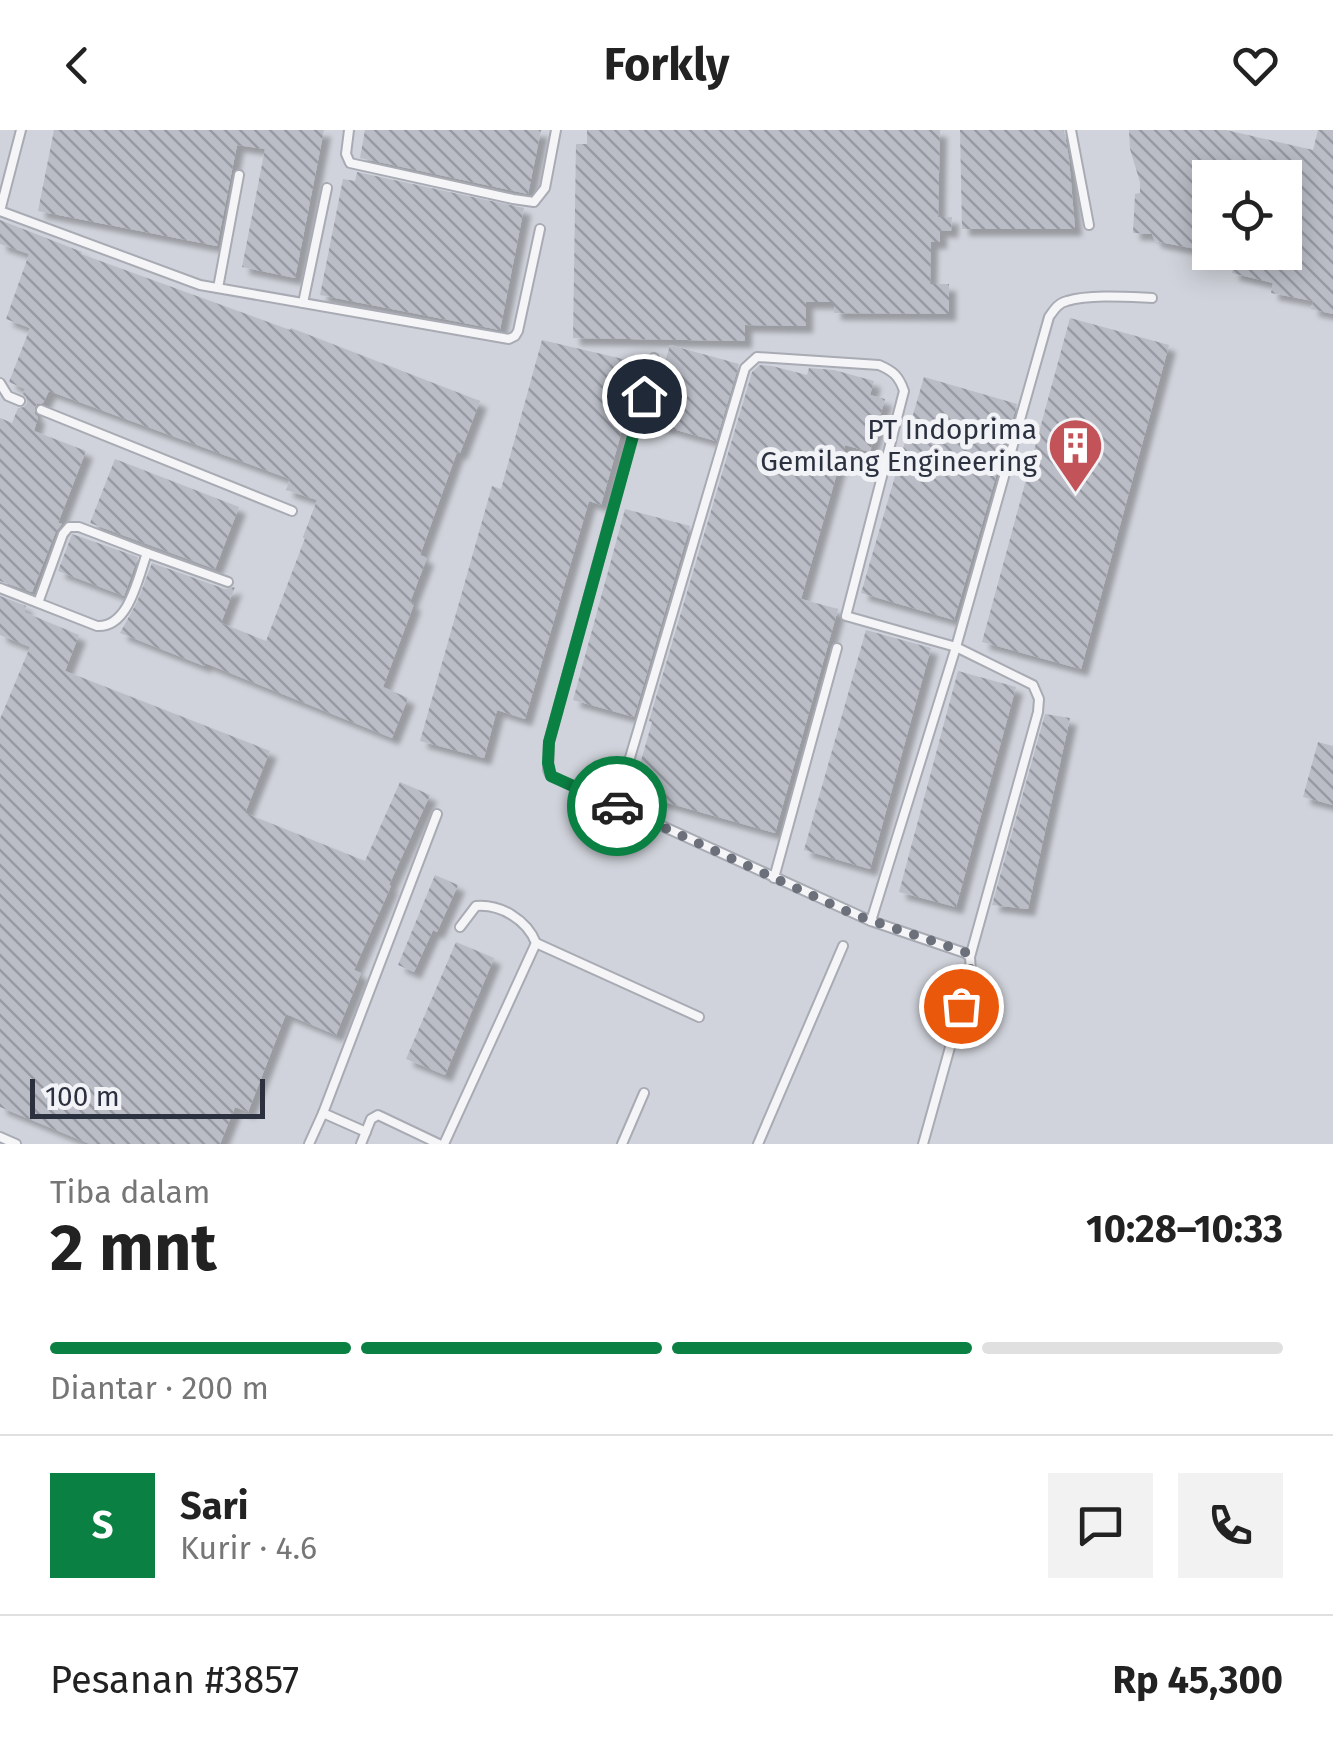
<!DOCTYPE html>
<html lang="id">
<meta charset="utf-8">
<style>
:root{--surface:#fff;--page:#f2f2f2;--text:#222;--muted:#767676;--line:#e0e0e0;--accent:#0b8043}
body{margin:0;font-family:"Fira Sans",sans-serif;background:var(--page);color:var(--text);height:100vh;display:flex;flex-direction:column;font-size:38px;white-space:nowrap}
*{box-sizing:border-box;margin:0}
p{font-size:32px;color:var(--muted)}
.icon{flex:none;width:55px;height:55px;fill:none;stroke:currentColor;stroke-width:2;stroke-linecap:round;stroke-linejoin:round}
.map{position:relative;height:1014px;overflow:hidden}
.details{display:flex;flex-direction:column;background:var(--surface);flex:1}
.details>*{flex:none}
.controls{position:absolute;left:1192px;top:30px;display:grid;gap:20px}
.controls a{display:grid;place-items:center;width:110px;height:110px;border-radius:0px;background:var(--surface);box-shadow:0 5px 25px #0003;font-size:50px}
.scale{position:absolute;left:30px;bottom:25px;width:235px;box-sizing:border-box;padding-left:10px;border:5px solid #2c3140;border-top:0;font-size:28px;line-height:35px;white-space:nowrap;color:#2c3140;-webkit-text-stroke:8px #f2f3f7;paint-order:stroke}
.pin{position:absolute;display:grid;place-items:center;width:85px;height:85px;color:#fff;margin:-42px;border:5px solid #fff;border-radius:50%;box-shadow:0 2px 10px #0007}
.courier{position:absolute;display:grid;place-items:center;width:100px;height:100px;margin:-50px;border:8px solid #0b8043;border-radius:50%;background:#fff;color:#222;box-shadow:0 2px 12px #0007}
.head em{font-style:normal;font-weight:700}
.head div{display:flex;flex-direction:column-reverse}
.head{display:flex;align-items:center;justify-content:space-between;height:170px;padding:0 50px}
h1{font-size:65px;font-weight:700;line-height:75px}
.bar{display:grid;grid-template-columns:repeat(4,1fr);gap:15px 10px;align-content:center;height:120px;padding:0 50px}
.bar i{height:12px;border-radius:8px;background:var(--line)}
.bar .on{background:var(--accent)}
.bar p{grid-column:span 4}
.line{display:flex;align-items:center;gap:25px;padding:0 50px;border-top:2px solid var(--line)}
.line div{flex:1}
.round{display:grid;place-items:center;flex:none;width:105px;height:105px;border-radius:0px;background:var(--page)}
header{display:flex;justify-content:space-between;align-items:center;height:130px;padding:0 50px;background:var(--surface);font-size:45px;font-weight:700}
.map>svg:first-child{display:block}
.built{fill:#d0d3db;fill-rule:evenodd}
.building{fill:url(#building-back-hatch);filter:url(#shadow)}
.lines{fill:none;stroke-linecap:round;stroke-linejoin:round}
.lane-casing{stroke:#a8abb3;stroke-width:12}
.lane{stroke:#f5f5f8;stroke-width:8}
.done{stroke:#6c707b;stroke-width:10;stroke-dasharray:0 18}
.route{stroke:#0b8043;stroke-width:12}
.labels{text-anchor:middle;stroke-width:10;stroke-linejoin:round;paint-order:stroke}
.poi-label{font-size:28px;fill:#2c3140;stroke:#f2f3f7;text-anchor:end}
</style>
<header><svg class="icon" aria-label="back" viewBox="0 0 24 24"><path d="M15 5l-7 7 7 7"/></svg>Forkly<svg class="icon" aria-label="heart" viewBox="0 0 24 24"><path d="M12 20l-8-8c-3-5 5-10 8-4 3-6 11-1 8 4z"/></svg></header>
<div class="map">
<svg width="1333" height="1014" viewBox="0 0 1333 1014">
<defs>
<pattern id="building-back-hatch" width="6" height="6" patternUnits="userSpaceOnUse" patternTransform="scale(2.5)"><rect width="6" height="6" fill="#babdc6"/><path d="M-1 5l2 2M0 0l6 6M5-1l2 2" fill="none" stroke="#979aa2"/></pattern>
<filter id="shadow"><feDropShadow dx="7" dy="7" stdDeviation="2.5" flood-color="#0004"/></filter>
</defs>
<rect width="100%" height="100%" fill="#e2e4e9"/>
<path class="built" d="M0,0h1333v1014h-1333zM1210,48h75v74h-75z"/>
<g class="building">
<polygon points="54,0 324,0 295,148 242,137 265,19 237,15 217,116 38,81"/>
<polygon points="365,0 541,0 528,64 360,28"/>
<polygon points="587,0 940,0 938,87 952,87 951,101 940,100 940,112 931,112 930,154 949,154 949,184 834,183 834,172 806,172 806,196 745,195 745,211 573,208 576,14 587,14"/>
<polygon points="960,0 1064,0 1069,29 1075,99 962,99"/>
<polygon points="1129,0 1226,0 1313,20 1318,0 1333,0 1333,184 1311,179 1313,171 1271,163 1273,153 1232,143 1237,122 1285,122 1285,48 1210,48 1210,128 1194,125 1196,119 1155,111 1152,104 1133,103 1135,64 1140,63 1140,52 1130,19"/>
<polygon points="357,42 524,78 500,200 320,165 343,49 355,51"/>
<polygon points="0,90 82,122 81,124 290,200 291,198 480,271 460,323 457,322 420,425 427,428 410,472 414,474 383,557 408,568 392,608 205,533 204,536 120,503 137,472 152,433 225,459 235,457 221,493 266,511 305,408 303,407 317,370 286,360 290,349 49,261 43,273 37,274 34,278 35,284 38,287 34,301 86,321 58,393 62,394 56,401 32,462 0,451 0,288 12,293 18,278 24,277 27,273 26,267 23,264 25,259 9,252 30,198 6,189 29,124 0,114"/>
<polygon points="1070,188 1169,215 1081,539 982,512"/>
<polygon points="542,210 644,234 630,287 626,286 601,375 589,371 525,589 497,580 484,628 420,611 492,356 501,359"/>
<polygon points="670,215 739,234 716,311 644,291 659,238 663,239"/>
<polygon points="760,235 772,236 807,245 809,238 834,240 874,251 870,265 885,269 870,322 845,315 801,469 838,479 775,703 632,663 652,592 649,591 752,242"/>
<polygon points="924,247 1017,274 954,490 861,463"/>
<polygon points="115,329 239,377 215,439 90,393"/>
<polygon points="625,379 690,396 634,587 573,570"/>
<polygon points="72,404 138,427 124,466 58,441"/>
<polygon points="0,466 26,476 24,482 79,505 65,541 270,621 245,683 365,731 400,652 430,665 389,755 391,756 354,840 361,843 336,905 286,884 248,982 235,977 220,1014 90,1014 0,977 0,589 30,517 0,505"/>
<polygon points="866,500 931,518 870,739 804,720"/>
<polygon points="958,541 1016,557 956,777 899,762"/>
<polygon points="1045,584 1070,588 1028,779 992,775"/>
<polygon points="1318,612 1333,616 1333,675 1303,667"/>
<polygon points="435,745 458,755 437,802 433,800 414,842 398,835"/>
<polygon points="456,812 494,828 445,945 406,929"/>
</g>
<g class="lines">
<defs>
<g id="lane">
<polyline points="21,0 0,81 200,155 509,209 515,206 518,201 540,99"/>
<polyline points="349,0 346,24 350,33 513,69 534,72 545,58 556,0"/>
<polyline points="1071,0 1089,95"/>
<polyline points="218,158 239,45"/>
<polyline points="303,173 327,58"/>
<polyline points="0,253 8,266 20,271"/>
<polyline points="41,280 292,381"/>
<polyline points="147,423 228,452"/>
<path d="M0,458l97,38c32,2 41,-49 50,-73l-68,-26h-10l-6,7 -25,69"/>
<polyline points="616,675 551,646 548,640 549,612 654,228"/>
<polyline points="774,748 837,518"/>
<path d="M871,791l-255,-116 129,-437 12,-11 122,8c14,6 20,11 25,26l-58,225 110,31 77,38 6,14 -1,13 -68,245"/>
<path d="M460,797l16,-21c25,-2 51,14 60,37l163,74"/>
<polyline points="366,1002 323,983 437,684"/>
<polyline points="0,1007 16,1014"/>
<polyline points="309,1014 323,983"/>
<polyline points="361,1014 371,989 378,985 439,1014"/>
<polyline points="444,1014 536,813"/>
<polyline points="622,1014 644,963"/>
<polyline points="758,1014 843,816"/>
<path d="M923,1014l48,-172 -1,-15 -5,-4 -94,-32 85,-274 93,-330c5,-7 9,-14 18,-16 23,-7 62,-4 85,-3"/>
</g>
</defs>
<use href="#lane" class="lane-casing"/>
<use href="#lane" class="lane"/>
</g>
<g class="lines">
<path class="done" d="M617,676l238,109 110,37c12,15 1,37 -4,54"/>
<polyline class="route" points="617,676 551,646 548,633 549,612 644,266"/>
</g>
<defs>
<symbol id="building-pin" viewBox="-11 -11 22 30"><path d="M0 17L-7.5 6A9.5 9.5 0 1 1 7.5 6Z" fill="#c25358" stroke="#f2f3f7"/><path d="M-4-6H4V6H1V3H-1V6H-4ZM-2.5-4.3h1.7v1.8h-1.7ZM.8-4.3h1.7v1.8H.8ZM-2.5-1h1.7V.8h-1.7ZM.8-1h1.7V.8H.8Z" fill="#fff"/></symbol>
</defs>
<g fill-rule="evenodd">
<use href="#building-pin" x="1044" y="284" width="63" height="86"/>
</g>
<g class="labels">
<g class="poi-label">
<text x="1037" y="309">PT Indoprima<tspan x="1037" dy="32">Gemilang Engineering</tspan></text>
</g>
</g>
</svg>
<div class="controls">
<a><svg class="icon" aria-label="locate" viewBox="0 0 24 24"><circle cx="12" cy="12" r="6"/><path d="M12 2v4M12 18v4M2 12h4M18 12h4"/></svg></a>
</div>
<div class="scale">100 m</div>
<div class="pin" style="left:961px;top:876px;background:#ea580c"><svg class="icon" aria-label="bag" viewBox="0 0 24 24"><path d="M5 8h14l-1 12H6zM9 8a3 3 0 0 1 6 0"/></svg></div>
<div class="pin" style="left:644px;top:266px;background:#1f2937"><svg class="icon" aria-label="home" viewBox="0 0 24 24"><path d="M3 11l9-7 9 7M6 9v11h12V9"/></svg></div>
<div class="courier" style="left:617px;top:676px"><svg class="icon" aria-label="car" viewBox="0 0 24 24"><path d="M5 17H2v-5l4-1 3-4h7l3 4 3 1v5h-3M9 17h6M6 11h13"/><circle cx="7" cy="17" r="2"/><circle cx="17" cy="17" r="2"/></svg></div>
</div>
<section class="details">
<div class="head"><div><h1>2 mnt</h1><p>Tiba dalam</p></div><em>10:28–10:33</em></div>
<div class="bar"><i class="on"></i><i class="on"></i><i class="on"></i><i></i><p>Diantar · 200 m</p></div>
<div class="line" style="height:180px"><b class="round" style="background:var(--accent);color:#fff">S</b><div><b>Sari</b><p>Kurir · 4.6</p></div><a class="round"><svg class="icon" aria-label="chat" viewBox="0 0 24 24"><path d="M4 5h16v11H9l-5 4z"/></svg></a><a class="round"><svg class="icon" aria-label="phone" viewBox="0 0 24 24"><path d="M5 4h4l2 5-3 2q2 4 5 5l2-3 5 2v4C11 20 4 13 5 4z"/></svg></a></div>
<div class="line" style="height:130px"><div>Pesanan #3857</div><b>Rp 45,300</b></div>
</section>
